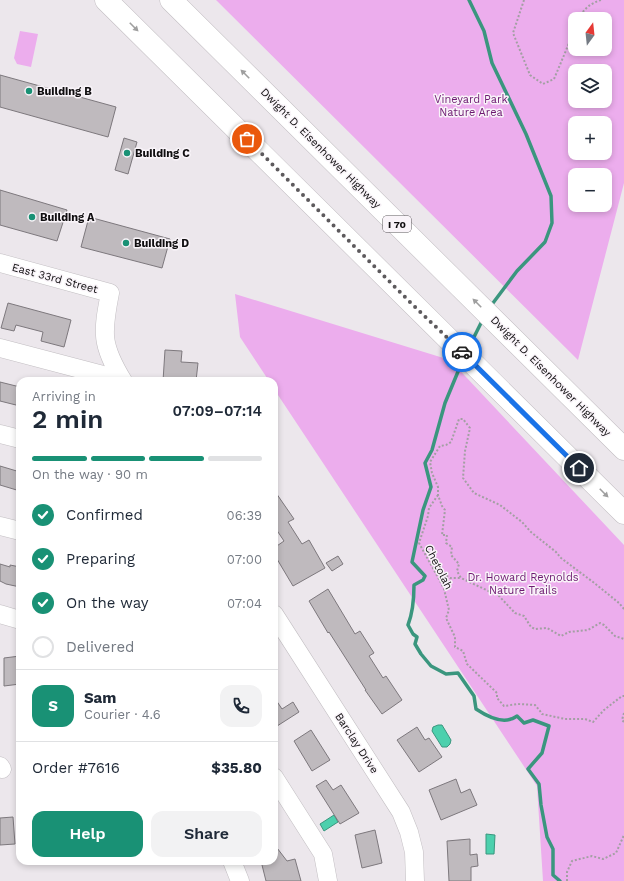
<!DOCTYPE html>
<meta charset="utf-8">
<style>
:root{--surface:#fff;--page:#f2f2f3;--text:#1f2937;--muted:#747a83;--line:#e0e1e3;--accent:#199175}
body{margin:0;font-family:"Work Sans",sans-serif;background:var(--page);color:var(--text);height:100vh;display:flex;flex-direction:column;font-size:15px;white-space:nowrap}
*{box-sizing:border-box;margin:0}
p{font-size:13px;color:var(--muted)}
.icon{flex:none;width:22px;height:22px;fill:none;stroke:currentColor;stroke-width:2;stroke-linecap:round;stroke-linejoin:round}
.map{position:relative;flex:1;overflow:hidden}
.drawer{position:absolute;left:16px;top:377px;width:262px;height:488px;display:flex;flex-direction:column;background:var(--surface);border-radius:12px;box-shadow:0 2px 6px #0003}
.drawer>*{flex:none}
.needle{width:26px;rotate:15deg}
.controls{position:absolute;left:568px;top:12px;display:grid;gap:8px}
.controls a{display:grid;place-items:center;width:44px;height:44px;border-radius:8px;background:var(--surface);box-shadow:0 2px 6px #0003;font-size:20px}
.pin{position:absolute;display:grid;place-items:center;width:34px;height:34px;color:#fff;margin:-17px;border:2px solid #fff;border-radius:50%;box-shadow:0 1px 4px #0007}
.courier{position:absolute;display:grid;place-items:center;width:40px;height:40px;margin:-20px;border:3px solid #1a73e8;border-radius:50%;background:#fff;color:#222;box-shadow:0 1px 5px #0007}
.headline em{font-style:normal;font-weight:600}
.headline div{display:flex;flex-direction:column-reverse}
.headline{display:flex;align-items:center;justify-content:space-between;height:68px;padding:0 16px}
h1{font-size:26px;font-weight:600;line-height:30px}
.bar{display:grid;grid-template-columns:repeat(4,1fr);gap:6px 4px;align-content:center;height:48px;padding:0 16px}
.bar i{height:5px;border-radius:3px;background:var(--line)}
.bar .active{background:var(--accent)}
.bar p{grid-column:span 4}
.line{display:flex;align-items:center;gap:10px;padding:0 16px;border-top:1px solid var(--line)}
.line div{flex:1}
.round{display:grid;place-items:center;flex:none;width:42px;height:42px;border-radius:12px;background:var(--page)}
ol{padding:0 16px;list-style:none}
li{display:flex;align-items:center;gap:12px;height:44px}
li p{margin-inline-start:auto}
li .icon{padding:4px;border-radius:50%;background:var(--accent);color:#fff;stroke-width:4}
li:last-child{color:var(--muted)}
li i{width:22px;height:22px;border:2px solid var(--line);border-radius:50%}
.action{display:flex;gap:8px;margin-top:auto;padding:8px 16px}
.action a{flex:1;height:46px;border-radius:12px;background:var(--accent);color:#fff;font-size:16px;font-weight:600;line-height:46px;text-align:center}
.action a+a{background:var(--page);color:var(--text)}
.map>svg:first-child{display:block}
.green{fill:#ecaded;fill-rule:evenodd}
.water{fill:#4cd0ad;stroke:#3a967e}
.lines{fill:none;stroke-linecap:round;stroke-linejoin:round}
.stream{stroke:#3a967e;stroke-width:3.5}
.building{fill:#bfbabe;stroke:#7d787d}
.minor-casing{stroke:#c2bec2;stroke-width:19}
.highway-casing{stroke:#c2bec2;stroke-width:23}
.path{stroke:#a39fa3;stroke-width:2;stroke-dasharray:2 2;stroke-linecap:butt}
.minor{stroke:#fff;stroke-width:18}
.highway{stroke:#fff;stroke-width:22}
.oneway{fill:#9f9f9f}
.done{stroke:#5d5a5d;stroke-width:4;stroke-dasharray:0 7.2}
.route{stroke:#1a73e8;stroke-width:5}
.poi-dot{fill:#199175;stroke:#f9f4f9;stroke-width:1.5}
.labels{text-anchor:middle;stroke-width:3;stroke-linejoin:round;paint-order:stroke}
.shield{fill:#f9f4f9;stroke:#565356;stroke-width:1}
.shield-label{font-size:10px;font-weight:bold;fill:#100e10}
.poi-label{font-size:11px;font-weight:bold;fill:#100e10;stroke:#f9f4f9;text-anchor:start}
.park-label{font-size:11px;fill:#6d1971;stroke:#f9f4f9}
.street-label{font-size:11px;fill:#100e10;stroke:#f9f4f9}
</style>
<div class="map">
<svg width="624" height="881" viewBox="0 0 624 881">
<rect width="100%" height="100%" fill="#ece7ec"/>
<g class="green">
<path d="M216,0h408v183l-46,177zM575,19h30v30h-30zM575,71h30v30h-30zM575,123h30v30h-30zM575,175h30v30h-30z"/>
<polygon points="20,31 38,34 31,67 17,64 14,58"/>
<polygon points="235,294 450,360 624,545 624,881 543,881 537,786 274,389 274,381 269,381 240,337"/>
</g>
<g class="water">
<polygon points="438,725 442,725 451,740 450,744 447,747 442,747 432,731 433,727"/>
<polygon points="334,815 338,822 324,831 320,824"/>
<polygon points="486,834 495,835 494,854 486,854"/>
</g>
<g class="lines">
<g class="stream">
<polyline points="469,0 484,31 492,63 526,134 551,196 552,223 545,242 517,271 490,307"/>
<polyline points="468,349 483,319"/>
<path d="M462,362l-17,41 -13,47 -7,13 6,24 -8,23 -11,52 13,14 -2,4 -9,5c0,14 -1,27 -6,40l5,9 4,3 -2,7 6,10 10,12 15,8 12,-1 16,23 2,13c9,6 24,14 35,10 2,0 4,-2 6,-3l7,7 9,-3 16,6 -7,27 -14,16 11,15 2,21 6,32 6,12v26l7,6"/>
</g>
</g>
<g class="building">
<polygon points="0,75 116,107 108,137 0,107"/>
<polygon points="124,138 137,142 128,174 115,170"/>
<polygon points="0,190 67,210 57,241 0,225"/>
<polygon points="89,217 170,239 162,268 81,247"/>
<polygon points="8,303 71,320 64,347 41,341 43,332 16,325 14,331 1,328"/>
<polygon points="165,350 182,351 181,362 198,363 196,381 163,381"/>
<polygon points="0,382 20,387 20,406 0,401"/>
<polygon points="0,466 20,472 20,491 0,485"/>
<polygon points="274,490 294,519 288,522 302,544 309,540 325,568 293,586 274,554 274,548 284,541 274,526"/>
<polygon points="338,556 343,564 332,571 326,563"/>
<polygon points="0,564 10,567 10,565 20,567 20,587 6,584 0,581"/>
<polygon points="328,589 355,634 360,631 374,653 369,656 383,678 386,676 402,700 382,714 365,690 366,690 329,632 328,633 309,601"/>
<polygon points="20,656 20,684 4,686 4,658"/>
<polygon points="274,697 282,709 293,702 299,712 274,728"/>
<polygon points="417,727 425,740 429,738 442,757 419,772 397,740"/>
<polygon points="311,730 330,760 312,771 294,741"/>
<polygon points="456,779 461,793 470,789 477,805 441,820 429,790"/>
<polygon points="326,780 333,790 341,785 359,813 340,824 316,786"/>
<polygon points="13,817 15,844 0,845 0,818"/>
<polygon points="375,830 382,863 362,868 355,835"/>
<polygon points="470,839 470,855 477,854 478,866 471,867 471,881 449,881 447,841"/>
<polygon points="274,844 287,861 295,859 301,881 266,881 261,861 274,861"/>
</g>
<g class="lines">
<defs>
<g id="minor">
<path d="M0,263l110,30c-8,40 -9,52 13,88"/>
<polyline points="0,348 122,380"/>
<polyline points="0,434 20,439"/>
<polyline points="0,526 20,531"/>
<polyline points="0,614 20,620"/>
<polyline points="274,614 401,812 409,832 414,852 415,881"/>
<polyline points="0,766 2,769"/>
<polyline points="274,777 323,854 328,881"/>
<polyline points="232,861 240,881"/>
</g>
<g id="highway">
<polyline points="106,0 624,513"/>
<polyline points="171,0 624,449"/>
</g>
</defs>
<use href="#minor" class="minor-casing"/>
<use href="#highway" class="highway-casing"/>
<g class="path">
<polyline points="524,0 513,33 530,75 543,84 554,79 575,29"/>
<path d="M579,19c4,-10 12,-16 22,-19"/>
<polyline points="438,495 429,508 428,516 419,543 440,581 444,589 449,610 446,618 455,637 455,647 463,651 467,664 497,693 497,698 504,706 518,704 535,705 540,711 542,714 565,719 585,719 593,722 604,710 622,696 624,696"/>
<polyline points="433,567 450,578 461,578"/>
<polyline points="624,609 619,603 593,582 561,558 556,552 531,532 522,522 500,505 474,493 463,478 465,451 470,428 463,419 459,419 451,442 446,445 440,446 430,462 432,473 438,487 438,495 442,506 445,510 442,535 447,535 446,543 452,547 451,555 459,564 457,571 461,578 499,596 515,613 524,616 531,627 535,629 547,628 561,636 569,632 588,630 600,623 604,625 615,636 624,639"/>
<polyline points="624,713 622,720 624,722"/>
<polyline points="567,881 567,872 572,861 592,856 603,859 616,853 624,835"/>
</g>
<use href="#minor" class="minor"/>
<use href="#highway" class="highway"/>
</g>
<defs><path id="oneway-solid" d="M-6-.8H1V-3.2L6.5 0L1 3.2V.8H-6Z"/></defs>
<g class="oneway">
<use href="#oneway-solid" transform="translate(134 27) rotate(45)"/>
<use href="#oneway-solid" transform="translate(245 74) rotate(-135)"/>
<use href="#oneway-solid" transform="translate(477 303) rotate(-135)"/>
<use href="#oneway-solid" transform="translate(604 493) rotate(45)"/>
</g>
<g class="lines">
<polyline class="done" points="247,139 410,302 462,352"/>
<polyline class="route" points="462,352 579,468"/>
</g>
<g class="poi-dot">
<circle cx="29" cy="91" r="4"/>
<circle cx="127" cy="153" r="4"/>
<circle cx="32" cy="217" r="4"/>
<circle cx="126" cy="243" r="4"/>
</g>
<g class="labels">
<rect class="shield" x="383" y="216" width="28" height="16" rx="3"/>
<g class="shield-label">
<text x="397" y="228">I 70</text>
</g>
<g class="poi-label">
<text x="37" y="95">Building B</text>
<text x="135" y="157">Building C</text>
<text x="40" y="221">Building A</text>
<text x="134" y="247">Building D</text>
</g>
<g class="park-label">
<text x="471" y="103">Vineyard Park<tspan x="471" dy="13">Nature Area</tspan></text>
<text x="523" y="581">Dr. Howard Reynolds<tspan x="523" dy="13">Nature Trails</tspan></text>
</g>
<g class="street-label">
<text transform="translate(321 148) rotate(45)" y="4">Dwight D. Eisenhower Highway</text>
<text transform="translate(55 278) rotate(15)" y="4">East 33rd Street</text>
<text transform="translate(551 376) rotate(45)" y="4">Dwight D. Eisenhower Highway</text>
<text transform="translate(439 567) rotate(63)" y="4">Chetolah</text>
<text transform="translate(357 743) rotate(57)" y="4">Barclay Drive</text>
</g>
</g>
</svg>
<div class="controls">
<a><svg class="needle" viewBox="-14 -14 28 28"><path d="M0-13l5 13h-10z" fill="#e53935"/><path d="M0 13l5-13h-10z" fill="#747a83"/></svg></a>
<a><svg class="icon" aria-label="layers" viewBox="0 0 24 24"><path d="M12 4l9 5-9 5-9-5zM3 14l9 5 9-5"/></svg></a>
<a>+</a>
<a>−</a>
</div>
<div class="pin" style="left:247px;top:139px;background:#ea580c"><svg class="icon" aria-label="bag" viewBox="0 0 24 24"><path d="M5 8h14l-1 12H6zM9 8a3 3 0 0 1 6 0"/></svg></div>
<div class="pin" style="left:579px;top:468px;background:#1f2937"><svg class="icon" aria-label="home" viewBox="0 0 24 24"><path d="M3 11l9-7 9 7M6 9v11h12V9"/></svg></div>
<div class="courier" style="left:462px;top:352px"><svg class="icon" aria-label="car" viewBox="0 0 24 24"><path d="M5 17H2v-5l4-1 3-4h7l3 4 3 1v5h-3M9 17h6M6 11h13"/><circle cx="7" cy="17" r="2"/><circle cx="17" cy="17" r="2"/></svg></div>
<section class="drawer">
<div class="headline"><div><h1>2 min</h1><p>Arriving in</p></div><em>07:09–07:14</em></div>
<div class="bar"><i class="active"></i><i class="active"></i><i class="active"></i><i></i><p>On the way · 90 m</p></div>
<ol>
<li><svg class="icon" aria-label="check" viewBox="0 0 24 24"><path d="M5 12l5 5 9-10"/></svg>Confirmed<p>06:39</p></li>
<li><svg class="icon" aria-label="check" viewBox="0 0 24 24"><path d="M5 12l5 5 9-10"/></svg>Preparing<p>07:00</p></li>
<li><svg class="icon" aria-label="check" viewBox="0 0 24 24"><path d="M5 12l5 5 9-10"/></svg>On the way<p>07:04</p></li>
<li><i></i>Delivered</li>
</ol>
<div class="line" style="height:72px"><b class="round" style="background:var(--accent);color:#fff">S</b><div><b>Sam</b><p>Courier · 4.6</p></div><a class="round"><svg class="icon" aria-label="phone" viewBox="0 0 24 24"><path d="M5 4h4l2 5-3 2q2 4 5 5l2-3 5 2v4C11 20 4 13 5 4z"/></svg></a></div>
<div class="line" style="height:52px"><div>Order #7616</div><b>$35.80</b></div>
<div class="action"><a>Help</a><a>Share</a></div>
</section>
</div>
